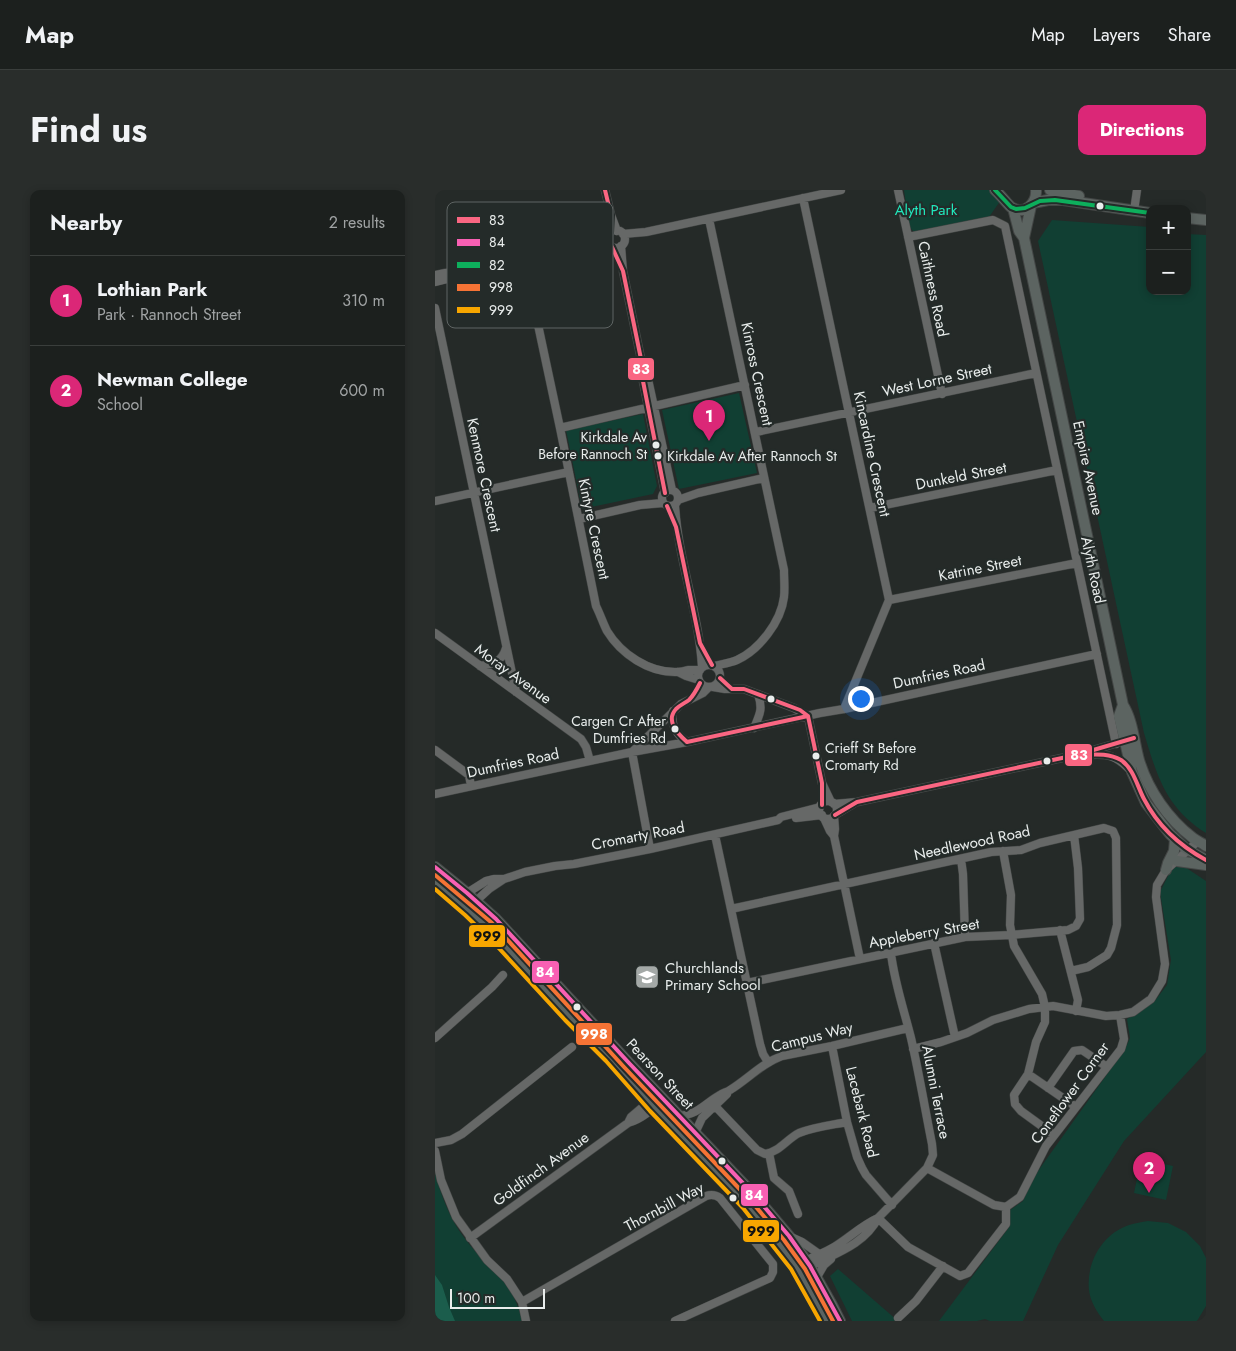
<!DOCTYPE html>
<html lang="en">
<head>
<meta charset="utf-8">
<style>
	body { margin:0; font-family:Jost,sans-serif; background:#292d2b; color:#f1f3f6 }
	.controls { position:absolute; right:15px; top:15px; display:grid; overflow:hidden; border-radius:10px; box-shadow:0 2px 8px #0003 }
	.controls button { width:45px; height:45px; display:grid; place-items:center; padding:0; border:0; border-bottom:1px solid #3a3e3c; background:#1c201e; color:#f1f3f6; font:25px sans-serif }
	.scale { position:absolute; left:15px; bottom:12px; width:95px; box-sizing:border-box; padding-left:5px; border:2px solid #e9edec; border-top:0; font-size:14px; line-height:18px; white-space:nowrap; color:#e9edec; -webkit-text-stroke:4px #242b29; paint-order:stroke }
	.you { position:absolute; left:425px; top:508px; width:18px; height:18px; margin:-12px; border:4px solid #fff; border-radius:50%; background:#1a73e8; box-shadow:0 0 0 8px #1a73e833 }
	.badge { display:grid; place-items:center; width:32px; height:32px; border-radius:50%; background:#db2777; color:#fff; font-size:16px; font-weight:700 }
	.pin { position:absolute; translate:-50% -41px; filter:drop-shadow(0 1px 2px #0008) }
	.pin::after { content:''; position:absolute; top:26px; width:18px; height:15px; background:inherit; clip-path:polygon(0 0,100% 0,50% 100%) }
	.list { margin:0; padding:0; list-style:none }
	h2 { display:flex; justify-content:space-between; align-items:center; height:65px; margin:0; padding:0 20px; font-size:21px }
	h2 small { font-size:16px; font-weight:400; color:#a0a3a4 }
	.list li { display:grid; grid-template-columns:32px 1fr auto; gap:15px; align-items:center; box-sizing:border-box; height:90px; padding:0 20px; border-top:1px solid #3a3e3c }
	.list b { display:block; font-size:19px; white-space:nowrap }
	.list p { margin:0; font-size:16px; white-space:nowrap; color:#a0a3a4 }
	.list em { font-size:16px; font-style:normal; color:#a0a3a4 }
	.map { position:relative; flex:none; width:771px; height:1131px; overflow:hidden; border-radius:10px }
	header { display:flex; align-items:center; gap:30px; box-sizing:border-box; height:70px; padding:0 25px; background:#1c201e; border-bottom:1px solid #3a3e3c }
	header strong { font-size:24px }
	nav { display:flex; gap:28px; margin-inline-start:auto; font-size:18px }
	.intro { display:flex; align-items:center; justify-content:space-between; box-sizing:border-box; height:120px; padding:0 30px }
	h1 { margin:0; font-size:35px }
	.button { padding:12px 22px; border-radius:10px; background:#db2777; color:#fff; font-size:18px; font-weight:700 }
	main { display:flex; gap:30px; padding:0 30px }
	aside { flex:1; background:#1c201e; border-radius:10px; box-shadow:0 2px 8px #0003 }
	.map>svg:first-child { display:block }
	.green { fill:#113f33 }
	.water { fill:#1b5d4c }
	.lines { fill:none; stroke-linecap:round; stroke-linejoin:round }
	.minor-casing { stroke:#434645; stroke-width:9 }
	.major-casing { stroke:#434645; stroke-width:12 }
	.minor { stroke:#666867; stroke-width:8 }
	.major { stroke:#5c6461; stroke-width:10 }
	.bus-1-casing { stroke:#242b29; stroke-width:8 }
	.bus-2-casing { stroke:#242b29; stroke-width:8 }
	.bus-3-casing { stroke:#242b29; stroke-width:8 }
	.bus-4-casing { stroke:#242b29; stroke-width:8 }
	.bus-5-casing { stroke:#242b29; stroke-width:8 }
	.bus-1 { stroke:#fa6682; stroke-width:4 }
	.bus-2 { stroke:#f860b3; stroke-width:4 }
	.bus-3 { stroke:#0daf5c; stroke-width:4 }
	.bus-4 { stroke:#f57335; stroke-width:4 }
	.bus-5 { stroke:#f7a600; stroke-width:4 }
	.bus-dot { fill:#e9edec; stroke:#242b29; stroke-width:2 }
	.labels { text-anchor:middle; dominant-baseline:central; stroke-width:4.5; stroke-linejoin:round; paint-order:stroke }
	.bus-label { font-size:14px; fill:#e9edec; stroke:#242b29; text-anchor:end }
	.park-label { font-size:15px; fill:#21e7bc; stroke:#242b29 }
	.street-label { font-size:15px; fill:#e9edec; stroke:#242b29 }
	.poi-label { font-size:15px; fill:#e9edec; stroke:#242b29; text-anchor:start }
	.key { fill:#242b29; stroke:#5f6564; stroke-width:1 }
	.key-label { font-size:14px; fill:#e9edec }
	.line-badge { stroke:#242b29; stroke-width:2 }
	.badge-label { font-size:14px; text-anchor:middle; font-weight:bold; fill:#fff }
	.pale-badge-label { font-size:14px; text-anchor:middle; font-weight:bold; fill:#111 }
</style>
</head>
<body>
<header>
<strong>Map</strong>
<nav><a>Map</a><a>Layers</a><a>Share</a></nav>
</header>
<div class="intro"><h1>Find us</h1><a class="button">Directions</a></div>
<main>
<aside>
<h2>Nearby<small>2 results</small></h2>
<ul class="list">
<li><span class="badge">1</span><div><b>Lothian Park</b><p>Park · Rannoch Street</p></div><em>310 m</em></li>
<li><span class="badge">2</span><div><b>Newman College</b><p>School</p></div><em>600 m</em></li>
</ul>
</aside>
<div class="map">
<svg width="771" height="1131" viewBox="0 0 771 1131">
	<rect width="100%" height="100%" fill="#252a28"/>
	<path class="green" d="M469 0H554L566 10 554 27 483 42 478 41 474 36Z
		M617 30 715 37V101H752V44L771 45V643C731 618 722 586 709 543L603 51Z
		M304 203 322 283 244 299 227 220Z
		M208 224 222 296 218 304 147 319 131 240Z
		M744 673 771 691V862L689 951 623 1055 588 1131H555L550 1129 542 1131H504L575 1036V1020L588 1011 598 988 690 859 695 848 692 829 719 812 732 795 736 770 725 702 735 682Z
		M706 969 738 976 731 1010 699 1003Z
		M0 982C5 1003 15 1029 28 1046 40 1063 56 1077 70 1093 79 1104 83 1117 88 1131H0Z
		M713 1031 733 1033 751 1042 765 1056 771 1068V1116L762 1131H669C662 1122 655 1111 654 1100 651 1073 667 1044 694 1035 700 1033 707 1032 713 1031Z
		M403 1079 463 1131H417L395 1086Z"/>
	<path class="water" d="M0 1085 7 1095 14 1117 20 1131H0Z"/>
	<g class="lines">
		<defs>
			<path id="minor" d="M170 0 176 25 182 41
				M463 0 507 204
				M368 8 454 410 409 519
				M699 21 702 0
				M274 29 349 380C349 389 350 398 349 407 346 432 324 460 302 470 295 473 287 474 279 476
				M172 49a9 9 0 1 1 18 0a9 9 0 1 1-18 0Z
				M188 44 211 42 406 0
				M473 47 558 30 570 36 681 554
				M186 56 188 81 206 169 211 180 237 300
				M89 69 125 238 161 416C165 424 168 433 172 441 186 464 214 483 242 482 246 482 250 481 253 480 257 480 261 480 265 480
				M0 85 10 83 23 82 89 69 149 55 172 47
				M0 92 12 89 21 83
				M0 118 81 502
				M206 172V181L230 303
				M125 238 310 195
				M321 242 601 183
				M227 308a8 8 0 1 1 16 0a8 8 0 1 1-16 0Z
				M243 310 263 303 329 288
				M0 311 134 282
				M240 315C243 370 264 423 267 477
				M435 318 622 280
				M144 329 205 315 228 313
				M454 410 642 373
				M0 443 146 549 151 557 155 571
				M263 486a11 11 0 1 1 22 0a11 11 0 1 1-22 0Z
				M45 476C58 474 67 472 71 458
				M243 482 251 486 264 490
				M278 497 290 499H309L359 518 373 526
				M238 521C235 535 241 544 252 552
				M373 526 387 593 396 612
				M319 538C325 524 328 519 323 504
				M0 560 34 585 36 596
				M653 565C673 563 682 566 696 581
				M0 604 197 562 252 552 385 523 409 519 662 464
				M384 620a9 9 0 1 1 18 0a9 9 0 1 1-18 0Z
				M399 614 422 612 641 565 686 552
				M400 625 420 613
				M361 628 387 625
				M389 628 395 641 399 646 425 769
				M280 645 325 854 328 864 333 872
				M399 646 400 639 399 626
				M215 659 197 562 246 514 268 503 274 497
				M568 661 576 705 575 735 579 756 607 804 610 817V832L601 852 593 884 579 905 580 914 586 921 619 945
				M526 669 528 684 530 747
				M25 711 32 703 51 691 59 689H69L90 682 120 676 139 674 215 659 343 630 346 627 385 617
				M296 719 556 662 586 660 605 653 669 638 678 641 681 648 682 735 676 758 672 765 653 777 636 781
				M34 720 41 711 54 699 69 689
				M625 740 643 810 641 821
				M499 753 520 847
				M312 793 530 747 576 745 633 740 641 736 645 729 643 678 639 645
				M0 848 57 797 68 785
				M397 856 412 932 422 967 427 978 431 985 457 1015
				M478 859 506 852 532 843 558 830 594 819 618 816 671 826 685 825 698 822 716 809 727 791 730 774 721 707 722 695 731 680 763 651
				M593 884 641 917
				M613 898 639 861 647 860 672 877
				M280 916 322 960 330 964C344 962 352 949 364 943 379 937 397 935 412 932
				M244 926C264 924 269 914 285 905 288 903 292 902 295 900 313 889 327 873 347 866L397 856 473 838
				M193 933 196 927 223 904
				M260 943 267 928 292 904
				M0 953 16 950 27 944 137 857
				M0 961 6 990 21 1027 52 1070 72 1089 87 1112 91 1131
				M334 963 339 988 354 1001 363 1024
				M492 978 559 1015 571 1017 585 1007 611 956 686 859 689 849 685 825
				M443 1028 473 1057 525 1086 533 1083 571 1034V1017
				M356 1047 367 1052 384 1064
				M35 1048 193 933C207 929 218 919 228 909
				M367 1073C377 1067 389 1063 399 1057 414 1048 427 1035 443 1028L492 978 498 965 497 954C490 919 484 883 476 848 469 820 459 791 456 763
				M365 1082C391 1066 428 1058 443 1028
				M382 1087 389 1075 396 1069
				M87 1112 271 1006C277 1004 281 1005 285 1008L338 1074V1082L335 1088 240 1131
				M463 1128 481 1111 508 1076"/>
			<path id="major" d="M560 0C565 4 573 15 577 18 590 25 602 13 601 0
				M615 0 644 6
				M598 13 613 10H628L715 23
				M596 16 589 48 688 515C698 531 699 552 704 570 713 600 733 629 758 648 762 651 767 653 771 656
				M578 18 584 41 589 48
				M752 28 771 30
				M688 515 684 526 697 582 711 613 735 644 750 658 771 670
				M742 671 771 675
				M0 677 32 703 61 729 194 873 321 1007 354 1046 375 1076 397 1115 405 1131
				M731 680 733 673 739 661 740 649
				M0 691 34 720 64 750 135 826 176 867 220 917 313 1014 361 1076 392 1131"/>
		</defs>
		<use href="#minor" class="minor-casing"/>
		<use href="#major" class="major-casing"/>
		<use href="#minor" class="minor"/>
		<use href="#major" class="major"/>
		<defs>
			<path id="bus-1" d="M170 0 176 25 175 43
				M177 57 188 81 206 169V181L230 303
				M232 316 241 337 265 453 277 475
				M285 488 297 499H309L365 520 373 526
				M373 526 387 593V615
				M252 552 373 526
				M252 552C243 544 230 531 241 519 245 515 250 513 254 510 259 505 262 499 265 493
				M655 561 699 548
				M400 625 422 612 641 565C656 565 672 562 686 570 699 579 702 596 709 609 723 636 745 656 771 670"/>
			<path id="bus-2" d="M0 677 32 703 61 729 194 873 321 1007 354 1046 375 1076 405 1131"/>
			<path id="bus-3" d="M560 0 576 17 581 19 590 18 605 11 620 10 715 23"/>
			<path id="bus-4" d="M0 685 57 733 189 877 316 1011 349 1050 370 1079 398 1131"/>
			<path id="bus-5" d="M0 699 30 725 60 754 130 830 171 871 215 921 308 1018 356 1079 385 1131"/>
		</defs>
		<use href="#bus-1" class="bus-1-casing"/>
		<use href="#bus-2" class="bus-2-casing"/>
		<use href="#bus-3" class="bus-3-casing"/>
		<use href="#bus-4" class="bus-4-casing"/>
		<use href="#bus-5" class="bus-5-casing"/>
		<use href="#bus-1" class="bus-1"/>
		<use href="#bus-2" class="bus-2"/>
		<use href="#bus-3" class="bus-3"/>
		<use href="#bus-4" class="bus-4"/>
		<use href="#bus-5" class="bus-5"/>
	</g>
	<defs>
		<symbol id="school-square" viewBox="-11 -11 22 22"><rect x="-9" y="-9" width="18" height="18" rx="4" fill="#a4a9a7" stroke="#242b29"/><path d="M0-5L7-2L0 1L-7-2ZM-4 1L0 2.5L4 1V4Q0 6-4 4Z" fill="#fff"/></symbol>
	</defs>
	<g fill-rule="evenodd">
		<use href="#school-square" x="198" y="773" width="28" height="28"/>
	</g>
	<g class="bus-dot">
		<circle cx="665" cy="16" r="4.5"/>
		<circle cx="221" cy="255" r="4.5"/>
		<circle cx="223" cy="266" r="4.5"/>
		<circle cx="336" cy="509" r="4.5"/>
		<circle cx="240" cy="539" r="4.5"/>
		<circle cx="381" cy="566" r="4.5"/>
		<circle cx="612" cy="571" r="4.5"/>
		<circle cx="142" cy="817" r="4.5"/>
		<circle cx="287" cy="971" r="4.5"/>
		<circle cx="298" cy="1008" r="4.5"/>
	</g>
	<g class="labels">
		<g class="bus-label">
			<text x="212" y="247">Kirkdale Av<tspan x="212" dy="17">Before Rannoch St</tspan></text>
			<text x="232" y="266" text-anchor="start">Kirkdale Av After Rannoch St</text>
			<text x="231" y="531">Cargen Cr After<tspan x="231" dy="17">Dumfries Rd</tspan></text>
			<text x="390" y="558" text-anchor="start">Crieff St Before<tspan x="390" dy="17">Cromarty Rd</tspan></text>
		</g>
		<g class="park-label">
			<text x="491" y="20">Alyth Park</text>
		</g>
		<g class="street-label">
			<text transform="translate(498 99) rotate(78)">Caithness Road</text>
			<text transform="translate(322 184) rotate(78)">Kinross Crescent</text>
			<text transform="translate(502 190) rotate(-12)">West Lorne Street</text>
			<text transform="translate(437 264) rotate(78)">Kincardine Crescent</text>
			<text transform="translate(653 278) rotate(78)">Empire Avenue</text>
			<text transform="translate(49 285) rotate(78)">Kenmore Crescent</text>
			<text transform="translate(526 286) rotate(-11)">Dunkeld Street</text>
			<text transform="translate(159 339) rotate(78)">Kintyre Crescent</text>
			<text transform="translate(545 378) rotate(-11)">Katrine Street</text>
			<text transform="translate(658 380) rotate(78)">Alyth Road</text>
			<text transform="translate(78 484) rotate(36)">Moray Avenue</text>
			<text transform="translate(504 484) rotate(-12)">Dumfries Road</text>
			<text transform="translate(78 573) rotate(-12)">Dumfries Road</text>
			<text transform="translate(203 646) rotate(-11)">Cromarty Road</text>
			<text transform="translate(537 653) rotate(-12)">Needlewood Road</text>
			<text transform="translate(489 743) rotate(-10)">Appleberry Street</text>
			<text transform="translate(377 847) rotate(-14)">Campus Way</text>
			<text transform="translate(225 884) rotate(47)">Pearson Street</text>
			<text transform="translate(501 902) rotate(79)">Alumni Terrace</text>
			<text transform="translate(635 903) rotate(-54)">Coneflower Corner</text>
			<text transform="translate(427 922) rotate(76)">Lacebark Road</text>
			<text transform="translate(106 979) rotate(-36)">Goldfinch Avenue</text>
			<text transform="translate(229 1017) rotate(-28)">Thornbill Way</text>
		</g>
		<g class="poi-label">
			<text x="230" y="778">Churchlands<tspan x="230" dy="17">Primary School</tspan></text>
		</g>
	</g>
	<rect x="12" y="12" width="166" height="126" rx="8" class="key"/>
	<rect x="22" y="27" width="23" height="6" fill="#fa6682"/>
	<rect x="22" y="49" width="23" height="7" fill="#f860b3"/>
	<rect x="22" y="72" width="23" height="6" fill="#0daf5c"/>
	<rect x="22" y="94" width="23" height="7" fill="#f57335"/>
	<rect x="22" y="117" width="23" height="6" fill="#f7a600"/>
	<g class="key-label">
		<text x="54" y="35">83</text>
		<text x="54" y="57">84</text>
		<text x="54" y="80">82</text>
		<text x="54" y="102">998</text>
		<text x="54" y="125">999</text>
	</g>
	<g class="line-badge">
		<rect x="192" y="167" width="28" height="24" rx="5" fill="#fa6682"/>
		<rect x="629" y="553" width="29" height="24" rx="5" fill="#fa6682"/>
		<rect x="33" y="734" width="38" height="24" rx="5" fill="#f7a600"/>
		<rect x="96" y="770" width="29" height="24" rx="5" fill="#f860b3"/>
		<rect x="140" y="832" width="38" height="24" rx="5" fill="#f57335"/>
		<rect x="305" y="993" width="29" height="24" rx="5" fill="#f860b3"/>
		<rect x="307" y="1029" width="38" height="24" rx="5" fill="#f7a600"/>
	</g>
	<g class="badge-label">
		<text x="206" y="184">83</text>
		<text x="644" y="570">83</text>
		<text x="110" y="787">84</text>
		<text x="159" y="849">998</text>
		<text x="319" y="1010">84</text>
	</g>
	<g class="pale-badge-label">
		<text x="52" y="751">999</text>
		<text x="326" y="1046">999</text>
	</g>
</svg>
<div class="controls">
<button>+</button>
<button>−</button>
</div>
<div class="scale">100 m</div>
<div class="you"></div>
<div class="pin badge" style="left:274px;top:251px">1</div>
<div class="pin badge" style="left:714px;top:1003px">2</div>
</div>
</main>
</body>
</html>
